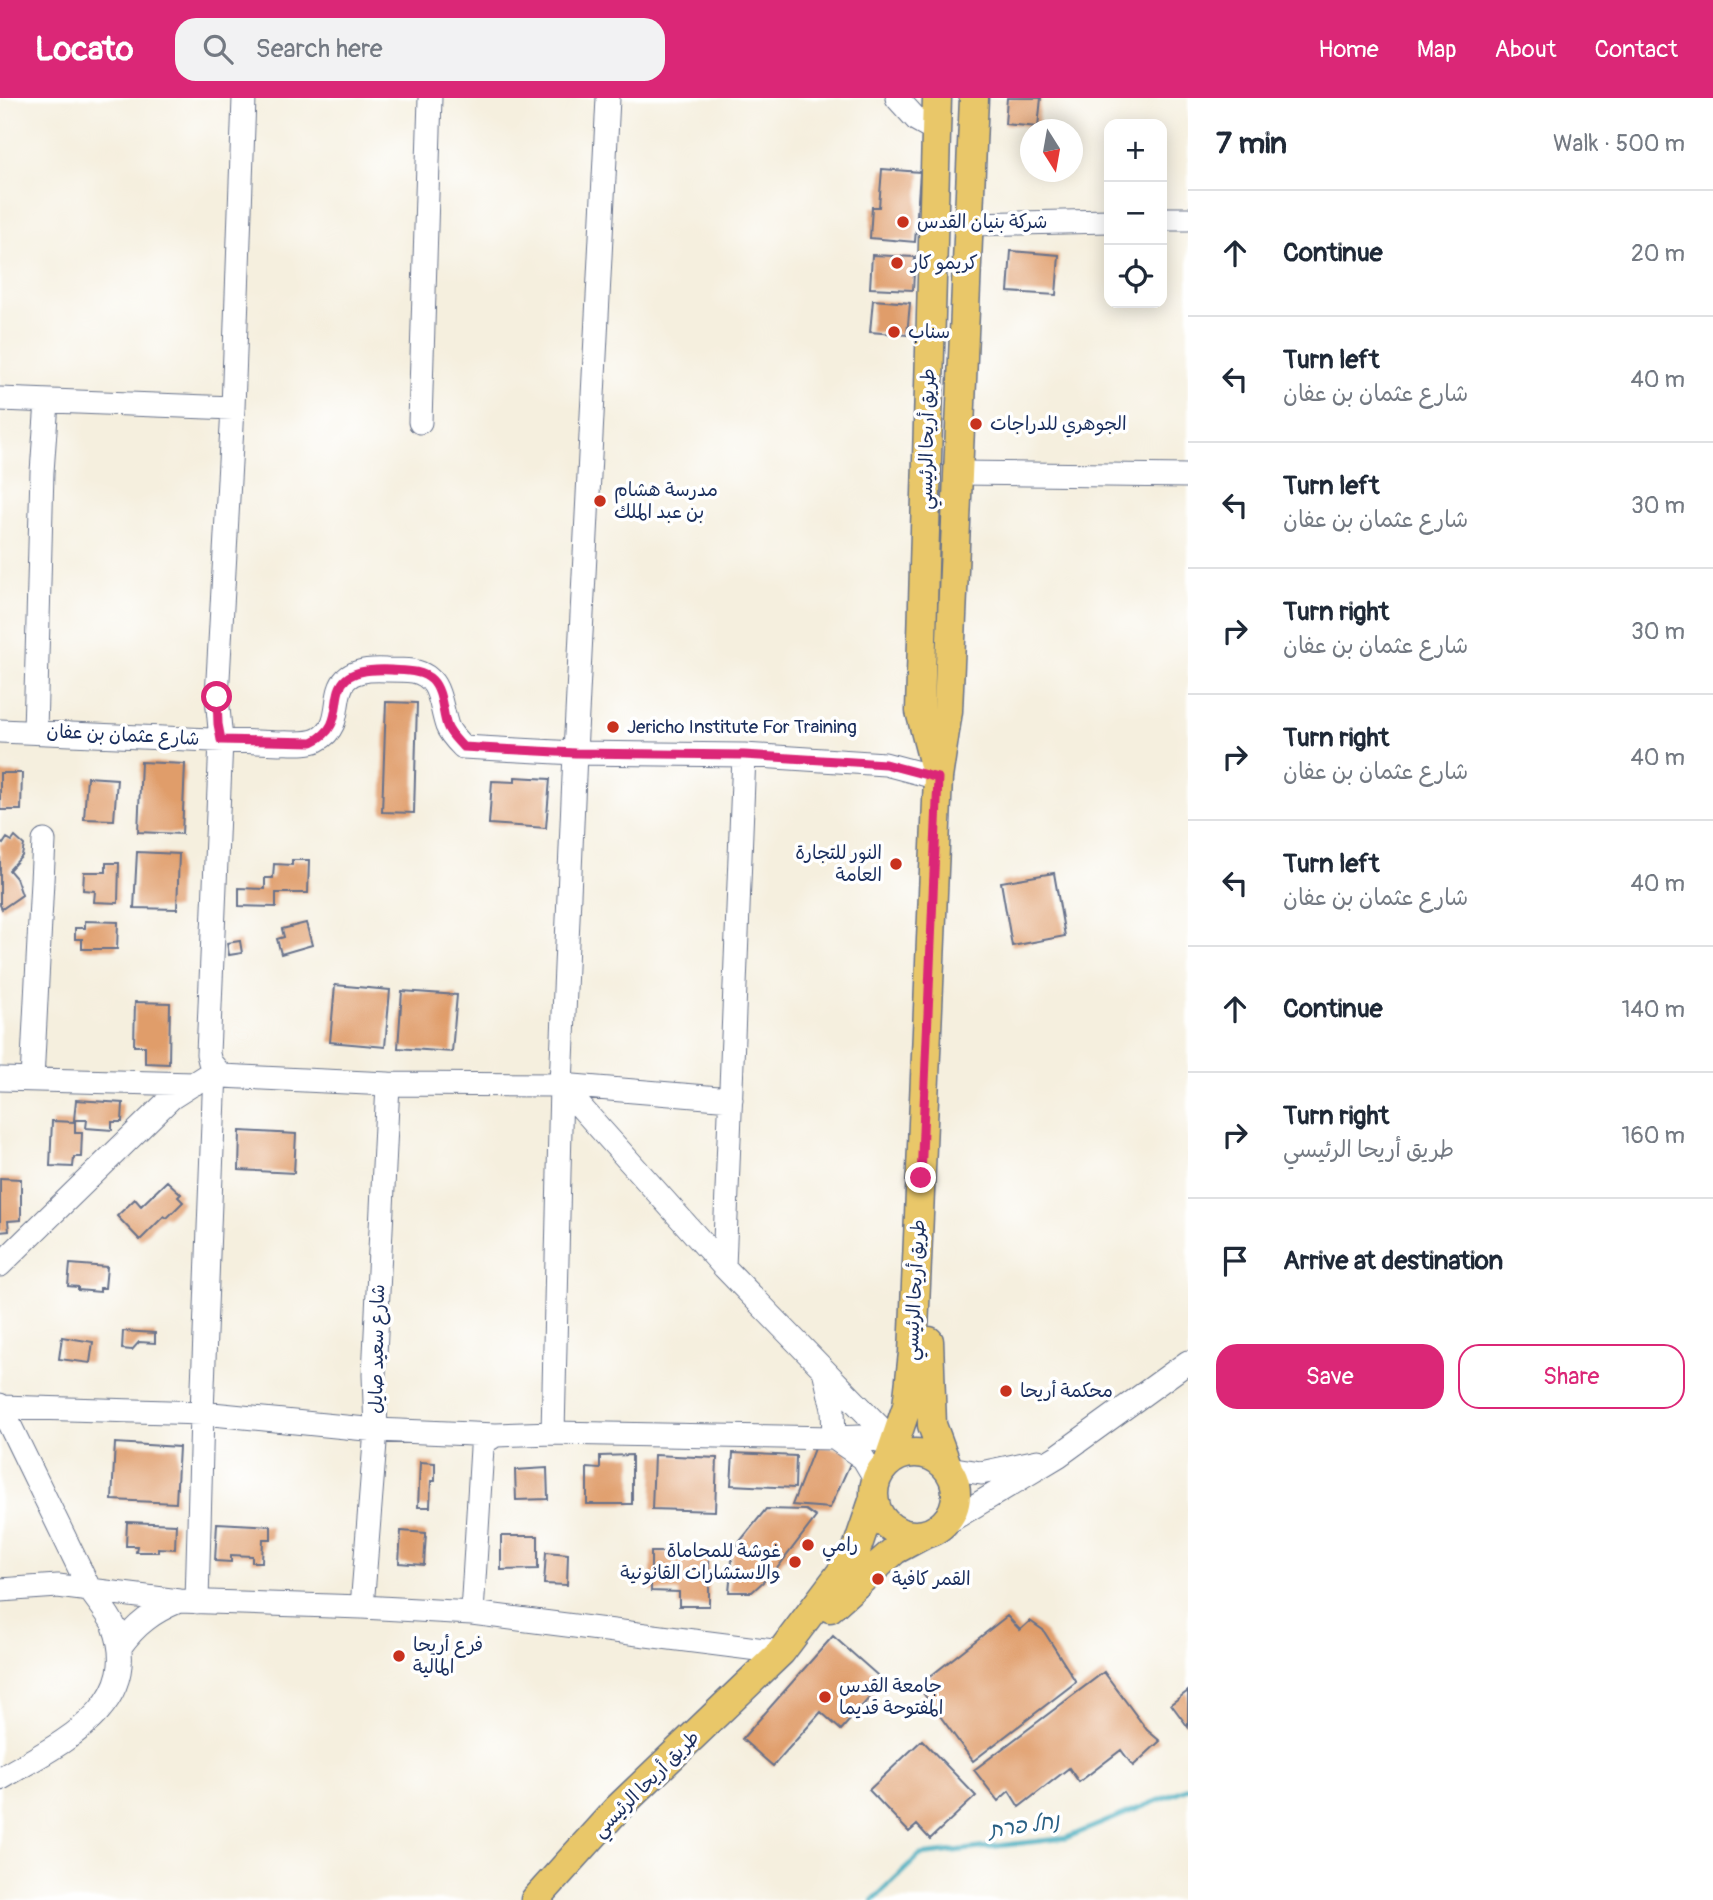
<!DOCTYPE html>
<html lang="en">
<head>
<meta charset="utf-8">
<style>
	body { margin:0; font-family:Pangolin,"Playpen Sans Arabic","Playpen Sans Hebrew",sans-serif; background:#f2f2f3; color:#1f2937 }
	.controls { position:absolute; right:21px; top:21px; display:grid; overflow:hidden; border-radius:14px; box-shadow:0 4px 18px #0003 }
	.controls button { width:63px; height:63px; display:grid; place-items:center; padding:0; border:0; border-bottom:2px solid #e0e1e3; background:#fff; color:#1f2937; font:35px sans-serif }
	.compass { position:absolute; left:1020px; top:21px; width:63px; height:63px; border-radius:50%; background:#fff; box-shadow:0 4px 18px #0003; rotate:169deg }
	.stop { position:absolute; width:21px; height:21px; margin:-16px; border:5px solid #db2777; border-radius:50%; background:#fff }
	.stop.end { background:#db2777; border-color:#fff; box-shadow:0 2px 7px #0008 }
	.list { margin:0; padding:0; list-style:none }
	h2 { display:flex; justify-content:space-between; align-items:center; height:91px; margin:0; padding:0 28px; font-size:30px }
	h2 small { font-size:23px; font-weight:400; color:#747a83 }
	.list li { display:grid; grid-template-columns:46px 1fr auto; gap:21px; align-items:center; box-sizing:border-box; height:126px; padding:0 28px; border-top:2px solid #e0e1e3 }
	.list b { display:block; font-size:26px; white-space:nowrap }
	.list p { margin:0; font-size:23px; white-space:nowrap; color:#747a83 }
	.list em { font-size:23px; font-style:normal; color:#747a83 }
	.actions { display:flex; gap:14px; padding:21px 28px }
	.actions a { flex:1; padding:16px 0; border:2px solid #db2777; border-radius:21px; text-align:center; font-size:24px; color:#db2777 }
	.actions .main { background:#db2777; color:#fff }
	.icon { flex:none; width:38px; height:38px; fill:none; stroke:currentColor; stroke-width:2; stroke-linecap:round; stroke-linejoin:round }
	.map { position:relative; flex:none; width:1188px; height:1802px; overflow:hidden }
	header { display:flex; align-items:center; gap:42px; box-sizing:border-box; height:98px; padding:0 35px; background:#db2777; color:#fff }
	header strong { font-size:33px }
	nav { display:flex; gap:38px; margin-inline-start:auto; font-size:24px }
	.search { width:490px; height:63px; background:#f2f2f3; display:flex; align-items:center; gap:18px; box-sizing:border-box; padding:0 24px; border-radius:21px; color:#747a83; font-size:26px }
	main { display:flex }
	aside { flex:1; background:#fff }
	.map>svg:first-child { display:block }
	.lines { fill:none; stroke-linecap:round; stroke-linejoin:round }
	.stream { stroke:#3daabc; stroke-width:5 }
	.building { fill:#e09d6a }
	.minor-casing { stroke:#67728b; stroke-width:25 }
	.major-casing { stroke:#67728b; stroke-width:31 }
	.minor { stroke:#fff; stroke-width:23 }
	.major { stroke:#e9c769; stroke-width:28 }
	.route { stroke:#db2777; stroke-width:9 }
	.poi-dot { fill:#c8321e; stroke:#fff; stroke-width:2.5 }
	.labels { text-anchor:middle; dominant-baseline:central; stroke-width:7; stroke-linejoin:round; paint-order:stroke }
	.poi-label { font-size:19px; fill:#1b2f5e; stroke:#fff; text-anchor:start }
	.street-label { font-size:19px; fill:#1b2f5e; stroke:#fff }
	.water-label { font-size:21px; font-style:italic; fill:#296084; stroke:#fff }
</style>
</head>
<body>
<header>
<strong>Locato</strong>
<div class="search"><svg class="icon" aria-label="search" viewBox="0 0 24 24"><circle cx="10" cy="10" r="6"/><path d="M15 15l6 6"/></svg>Search here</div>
<nav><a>Home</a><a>Map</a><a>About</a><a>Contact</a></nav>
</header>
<main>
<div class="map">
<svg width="1188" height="1802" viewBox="0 0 1188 1802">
	<rect width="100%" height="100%" fill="#fff"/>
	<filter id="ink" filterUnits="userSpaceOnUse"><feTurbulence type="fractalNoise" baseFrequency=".0143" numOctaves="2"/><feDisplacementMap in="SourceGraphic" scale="14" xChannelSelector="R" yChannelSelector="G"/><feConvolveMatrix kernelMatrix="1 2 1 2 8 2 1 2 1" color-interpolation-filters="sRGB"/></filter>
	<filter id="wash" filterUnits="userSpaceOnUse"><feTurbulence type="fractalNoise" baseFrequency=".00686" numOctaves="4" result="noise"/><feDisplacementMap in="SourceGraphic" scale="28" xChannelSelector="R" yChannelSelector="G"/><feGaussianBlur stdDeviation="1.57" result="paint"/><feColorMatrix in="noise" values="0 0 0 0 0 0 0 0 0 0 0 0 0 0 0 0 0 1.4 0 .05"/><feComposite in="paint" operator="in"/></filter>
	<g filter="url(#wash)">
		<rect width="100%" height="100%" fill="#f5efde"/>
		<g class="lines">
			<path class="stream" d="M873 1802 920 1757 1066 1740 1188 1690"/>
		</g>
		<g id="blocks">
			<path class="building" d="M1007 0H1041L1038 29 1005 26Z
				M882 71 920 74 915 144 870 140 872 109H879Z
				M1011 153 1059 157 1056 197 1008 194Z
				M872 157 915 159 913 192 870 190Z
				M873 202 910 205 907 237 870 234Z
				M386 604 417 605 414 715 382 714Z
				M141 664 185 666 182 736 138 734Z
				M0 675H22L21 712H0Z
				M87 679 117 681 114 722 84 721Z
				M515 679 550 681 546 730 489 726 492 683 515 684Z
				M15 739 24 747 22 758 9 772 16 780 22 797 2 811 0 807V744L3 746 7 740 12 743Z
				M137 754 179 756 177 811 134 810Z
				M292 762H309L308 795H276V809L239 808V790L265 791V780H273L274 766 292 767Z
				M106 765H119L118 805 94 804 95 793 83 792 84 774H106Z
				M1054 775 1065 838 1012 848 1001 784Z
				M85 823 118 824 117 851H82V841H75V830H85Z
				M306 825 312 847 281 856 277 841 284 839 282 831Z
				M240 843 242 855 229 857 227 845Z
				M335 887 390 892 385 949 330 944Z
				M402 893 457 897 452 954 398 950Z
				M135 904 170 905 169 966 145 965V948H134Z
				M76 1002 123 1005 122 1024H112V1032L86 1030 87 1022H74Z
				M52 1023 75 1024V1035H82L81 1059H74L73 1069 50 1068Z
				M240 1033 296 1036 294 1075 239 1072Z
				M0 1080 21 1081V1122L8 1123 9 1133 0 1134Z
				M167 1083 181 1096 178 1099 183 1104 167 1120 164 1118 140 1142 117 1118 135 1101 141 1108Z
				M70 1166 107 1169 105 1190H100V1194L78 1192V1189L68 1188Z
				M123 1233 155 1235V1245L139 1244 132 1252 122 1251Z
				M62 1239 93 1244 90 1265 59 1261Z
				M115 1345 179 1349 176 1405 112 1402Z
				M815 1348 847 1352 850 1366 830 1410 792 1407Z
				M733 1355 796 1358 795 1390 731 1387Z
				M632 1357V1406H587V1370L600 1371V1358Z
				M654 1357 717 1360 715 1413 652 1411Z
				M420 1364 435 1365V1383H431L430 1409H418Z
				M547 1370 548 1401 516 1402 515 1372Z
				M766 1411 806 1412 816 1419 775 1473 752 1494H729L733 1452Z
				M127 1424 176 1426 175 1451 158 1450V1454H136L137 1448H126Z
				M217 1425 271 1428V1441H263L262 1464H252V1458L231 1457V1464L215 1463Z
				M401 1433 426 1435 424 1467 399 1465Z
				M501 1438H538V1471L501 1472Z
				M546 1454 568 1456 567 1487 544 1486Z
				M651 1454H709V1508H679V1494L651 1493Z
				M1007 1518 1020 1532 1030 1523 1043 1532 1076 1584 973 1663 918 1588Z
				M833 1538 884 1583 841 1632 821 1614 773 1668 742 1641Z
				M1104 1574 1147 1632 1160 1643 1133 1668 1121 1652 1079 1684 1069 1670 1019 1709 1009 1693 998 1703 974 1672Z
				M1188 1593V1629L1171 1606Z
				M922 1642 976 1698 930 1741 917 1727 909 1734 869 1692Z"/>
		</g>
	</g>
	<g filter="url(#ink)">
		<use href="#blocks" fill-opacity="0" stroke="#67728b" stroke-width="2"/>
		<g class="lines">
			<defs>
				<path id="minor" d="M244 0 233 310 217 599 221 642 208 956 210 964 222 978 388 986
					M608 0 575 655 561 987 724 1169
					M897 0 917 22 935 32
					M1162 121H1188
					M971 126 1109 123
					M0 301 233 310
					M420 324 430 0
					M960 375 1188 378
					M0 633 279 645C290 644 306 647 317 642 357 622 311 568 386 572 395 572 404 572 413 573 442 579 439 605 447 628 450 636 457 643 463 649L575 655 744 657 885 666 938 680
					M35 633 42 374 47 304
					M744 657 724 1169 895 1345
					M0 981 194 986
					M32 982 44 743
					M561 987 731 1001
					M0 1167 171 1000 215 972
					M824 1272 833 1311 834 1340 860 1339 895 1345
					M0 1307 90 1492 58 1488 0 1492
					M1 1309 202 1315 376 1332 496 1337
					M948 1370 981 1375 1038 1363
					M938 1430 1058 1358 1188 1264
					M197 1504 202 1315 215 972
					M362 1509 472 1515 781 1554
					M472 1515 482 1350 486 1343 496 1337 553 1335 834 1340 863 1360 876 1382
					M120 1549C136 1526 153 1514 179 1503
					M0 1681C56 1647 145 1610 114 1528 109 1516 97 1503 90 1492L179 1503 362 1509 376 1332 374 1277 388 986 561 987 553 1335"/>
				<path id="major" d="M935 671 920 613 937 0
					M929 1243 932 1327 948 1370
					M874 1396a41 41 0 1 1 82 0a41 41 0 1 1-82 0Z
					M888 1364 907 1308 913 1255 938 680 948 613 974 0
					M830 1510 895 1452 925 1436
					M535 1802 618 1710 781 1554 855 1456 874 1400"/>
			</defs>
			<use href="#minor" class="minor-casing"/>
			<use href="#major" class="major-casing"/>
			<use href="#minor" class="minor"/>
			<use href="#major" class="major"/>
		</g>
	</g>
	<g class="lines" filter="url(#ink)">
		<path class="route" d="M217 599 218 626 221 642 312 644C361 622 305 568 391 572 405 573 422 572 432 582 443 593 442 614 447 628 450 636 457 642 463 649L575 655 744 657 885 666 938 680 921 1080"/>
	</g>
	<g class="poi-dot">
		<circle cx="903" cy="124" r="7"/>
		<circle cx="897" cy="165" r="7"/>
		<circle cx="894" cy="234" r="7"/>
		<circle cx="976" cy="326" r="7"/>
		<circle cx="600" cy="403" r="7"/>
		<circle cx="613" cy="629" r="7"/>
		<circle cx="896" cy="766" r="7"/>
		<circle cx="1006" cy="1293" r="7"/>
		<circle cx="808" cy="1447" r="7"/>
		<circle cx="795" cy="1464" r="7"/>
		<circle cx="878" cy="1481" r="7"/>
		<circle cx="399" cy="1558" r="7"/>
		<circle cx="825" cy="1599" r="7"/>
	</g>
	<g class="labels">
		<g class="poi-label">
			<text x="917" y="124">شركة بنيان القدس</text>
			<text x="911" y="165">كريمو كار</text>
			<text x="908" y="234">سناب</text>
			<text x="990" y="326">الجوهري للدراجات</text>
			<text x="614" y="392">مدرسة هشام<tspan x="614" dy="22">بن عبد الملك</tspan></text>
			<text x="627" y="629">Jericho Institute For Training</text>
			<text x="882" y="755" text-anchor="end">النور للتجارة<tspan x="882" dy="22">العامة</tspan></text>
			<text x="1020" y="1293">محكمة أريحا</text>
			<text x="822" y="1447">رامي</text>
			<text x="781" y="1453" text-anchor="end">غوشة للمحاماة<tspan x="781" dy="22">والاستشارات القانونية</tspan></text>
			<text x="892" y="1481">القمر كافية</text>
			<text x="413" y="1547">فرع أريحا<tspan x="413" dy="22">المالية</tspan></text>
			<text x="839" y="1588">جامعة القدس<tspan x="839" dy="22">المفتوحة قديما</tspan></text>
		</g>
		<g class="street-label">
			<text transform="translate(927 341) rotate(-89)">طريق أريحا الرئيسي</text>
			<text transform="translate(123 637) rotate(3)">شارع عثمان بن عفان</text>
			<text transform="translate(915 1192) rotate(-87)">طريق أريحا الرئيسي</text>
			<text transform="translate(377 1251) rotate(-89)">شارع سعيد صايل</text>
			<text transform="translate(646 1686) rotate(-45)">طريق أريحا الرئيسي</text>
		</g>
		<g class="water-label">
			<text transform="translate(1024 1728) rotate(-8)">נחל פרת</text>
		</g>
	</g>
</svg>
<div class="controls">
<button>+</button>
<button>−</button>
<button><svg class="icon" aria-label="locate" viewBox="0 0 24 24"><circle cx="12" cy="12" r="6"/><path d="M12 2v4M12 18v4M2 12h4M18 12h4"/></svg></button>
</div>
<svg class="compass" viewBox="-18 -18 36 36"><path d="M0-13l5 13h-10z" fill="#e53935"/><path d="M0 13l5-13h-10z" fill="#747a83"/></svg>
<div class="stop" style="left:217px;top:599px"></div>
<div class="stop end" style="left:921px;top:1080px"></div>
</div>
<aside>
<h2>7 min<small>Walk · 500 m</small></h2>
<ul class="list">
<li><svg class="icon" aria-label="ahead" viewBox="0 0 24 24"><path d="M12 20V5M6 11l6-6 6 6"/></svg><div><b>Continue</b></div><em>20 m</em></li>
<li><svg class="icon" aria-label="left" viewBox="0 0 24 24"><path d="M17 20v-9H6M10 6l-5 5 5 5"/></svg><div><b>Turn left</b><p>شارع عثمان بن عفان</p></div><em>40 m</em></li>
<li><svg class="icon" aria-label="left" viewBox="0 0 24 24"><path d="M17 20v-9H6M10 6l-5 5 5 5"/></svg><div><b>Turn left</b><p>شارع عثمان بن عفان</p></div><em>30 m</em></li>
<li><svg class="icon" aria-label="right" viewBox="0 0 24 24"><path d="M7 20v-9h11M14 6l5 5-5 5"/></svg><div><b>Turn right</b><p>شارع عثمان بن عفان</p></div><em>30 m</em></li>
<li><svg class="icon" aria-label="right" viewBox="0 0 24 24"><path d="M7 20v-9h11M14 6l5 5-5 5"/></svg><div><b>Turn right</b><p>شارع عثمان بن عفان</p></div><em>40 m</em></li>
<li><svg class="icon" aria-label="left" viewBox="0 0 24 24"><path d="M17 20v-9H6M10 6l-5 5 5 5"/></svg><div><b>Turn left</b><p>شارع عثمان بن عفان</p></div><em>40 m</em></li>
<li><svg class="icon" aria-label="ahead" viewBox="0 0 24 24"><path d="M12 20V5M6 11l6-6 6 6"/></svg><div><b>Continue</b></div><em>140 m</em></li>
<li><svg class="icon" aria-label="right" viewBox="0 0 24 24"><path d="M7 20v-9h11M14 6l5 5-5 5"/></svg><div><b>Turn right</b><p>طريق أريحا الرئيسي</p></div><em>160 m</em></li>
<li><svg class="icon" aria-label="arrive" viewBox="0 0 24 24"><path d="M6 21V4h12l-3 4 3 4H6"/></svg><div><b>Arrive at destination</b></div></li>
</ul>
<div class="actions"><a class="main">Save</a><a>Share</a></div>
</aside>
</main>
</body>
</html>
